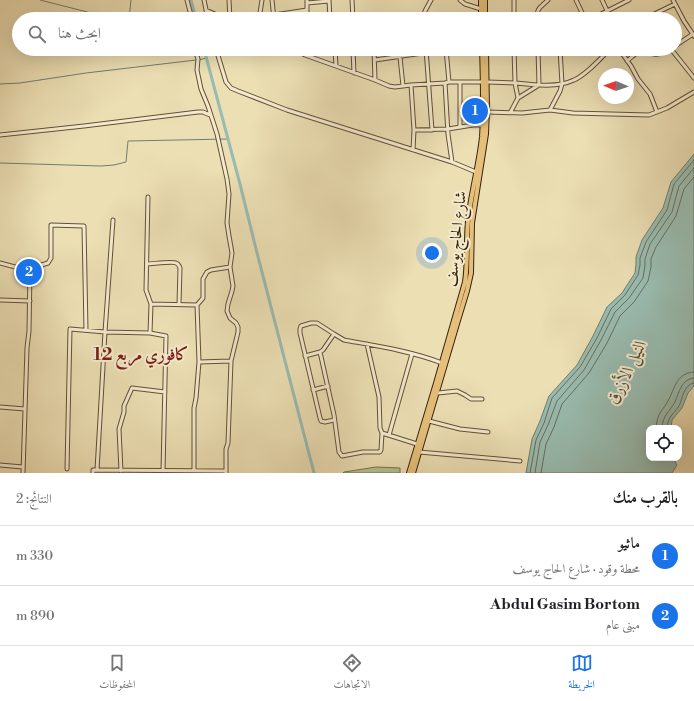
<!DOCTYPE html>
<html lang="ar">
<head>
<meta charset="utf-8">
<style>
	body { margin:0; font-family:"Libre Bodoni",Amiri,serif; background:#f2f2f2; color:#202124; direction:rtl }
	.controls { position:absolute; right:12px; bottom:12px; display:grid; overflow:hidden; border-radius:8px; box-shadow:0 4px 16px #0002 }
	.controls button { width:36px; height:36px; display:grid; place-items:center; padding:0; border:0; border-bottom:1px solid #e0e0e0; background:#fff; color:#202124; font:20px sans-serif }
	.compass { position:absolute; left:598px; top:68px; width:36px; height:36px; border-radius:50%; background:#fff; box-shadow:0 4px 16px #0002; rotate:272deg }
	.you { position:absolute; left:432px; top:253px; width:14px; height:14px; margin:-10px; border:3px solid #fff; border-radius:50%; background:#1a73e8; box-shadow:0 0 0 6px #1a73e833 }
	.badge { display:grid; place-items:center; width:26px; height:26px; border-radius:50%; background:#1a73e8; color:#fff; font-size:13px; font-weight:700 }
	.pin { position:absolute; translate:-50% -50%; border:2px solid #fff; box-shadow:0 1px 4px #0006 }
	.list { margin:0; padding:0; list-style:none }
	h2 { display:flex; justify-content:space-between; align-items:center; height:52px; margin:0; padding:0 16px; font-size:17px }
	h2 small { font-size:13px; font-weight:400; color:#757577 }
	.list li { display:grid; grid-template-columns:26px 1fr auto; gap:12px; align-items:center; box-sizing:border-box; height:60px; padding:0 16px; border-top:1px solid #e0e0e0 }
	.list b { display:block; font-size:15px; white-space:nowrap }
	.list p { margin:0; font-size:13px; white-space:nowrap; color:#757577 }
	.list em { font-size:13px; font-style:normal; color:#757577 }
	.icon { flex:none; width:22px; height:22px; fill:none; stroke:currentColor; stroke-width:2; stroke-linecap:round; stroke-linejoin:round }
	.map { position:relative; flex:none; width:694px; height:473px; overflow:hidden; direction:ltr }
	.search { position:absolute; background:#fff; box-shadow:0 4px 16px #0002; left:12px; right:12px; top:12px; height:44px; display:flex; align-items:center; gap:10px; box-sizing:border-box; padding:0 14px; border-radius:22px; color:#757577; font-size:15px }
	.sheet { height:172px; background:#fff }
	nav { display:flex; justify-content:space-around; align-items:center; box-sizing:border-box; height:56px; border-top:1px solid #e0e0e0; background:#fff; font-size:11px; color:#757577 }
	nav a { display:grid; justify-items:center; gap:2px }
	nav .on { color:#1a73e8 }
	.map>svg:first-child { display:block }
	.green { fill:#b2c391; stroke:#74724f }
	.water { fill:#99bcb0; stroke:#717e6f }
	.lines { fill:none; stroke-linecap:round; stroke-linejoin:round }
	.shore { stroke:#686e5e; stroke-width:1 }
	.stream { stroke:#717e6f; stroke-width:1 }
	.canal { stroke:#99bcb0; stroke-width:3 }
	.minor-casing { stroke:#645037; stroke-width:5 }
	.major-casing { stroke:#36210d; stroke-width:6 }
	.minor { stroke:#f3eace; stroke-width:3 }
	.major { stroke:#e6c07a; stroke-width:4 }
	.labels { text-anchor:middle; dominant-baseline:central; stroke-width:4; stroke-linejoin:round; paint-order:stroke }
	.street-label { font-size:16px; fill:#36210d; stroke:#f3eace }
	.neighbourhood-label { font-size:17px; font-weight:bold; fill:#7a1f14; stroke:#f3eace }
	.water-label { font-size:17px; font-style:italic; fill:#54503e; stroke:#f3eace }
</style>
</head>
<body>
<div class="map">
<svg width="694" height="473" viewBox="0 0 694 473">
	<rect width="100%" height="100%" fill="#ecdfb4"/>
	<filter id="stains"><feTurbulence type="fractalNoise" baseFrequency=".005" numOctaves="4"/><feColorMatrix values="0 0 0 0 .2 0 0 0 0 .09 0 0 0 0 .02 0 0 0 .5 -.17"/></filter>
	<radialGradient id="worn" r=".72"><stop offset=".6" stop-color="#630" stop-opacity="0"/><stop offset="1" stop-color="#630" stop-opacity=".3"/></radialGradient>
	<path class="green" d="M376 467 400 468V473H343L344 472Z"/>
	<path class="water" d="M694 154V386L688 393 682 408 672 420 671 428H649V458H673L677 465 672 473H526L532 439 540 421 549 396 577 365 593 336 607 307 622 293 635 273 636 264V257L642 240 663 208 671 182Z"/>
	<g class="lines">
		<path class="shore" d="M656 428C657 412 663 411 669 399 675 387 677 373 694 372
			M662 428C663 414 669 413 675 402 679 393 681 379 694 378
			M667 428C668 416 673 415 679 406 683 398 683 385 694 383
			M530 473 536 440 544 423 552 398 580 367 597 338 611 309 625 295 638 275 640 265V258L646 242 667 210 674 184 694 160
			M535 473 540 442 548 425 557 401 584 370 601 340 615 312 629 298 643 278 645 265V259L650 244 672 212 679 186 694 168
			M541 473 546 444 554 427 562 404 589 373 607 343 620 316 634 302 648 281 651 267V259L656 247 676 216 684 189 694 177"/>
		<path class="stream" d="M40 0 115 19
			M129 19 131 0
			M199 60 206 58
			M0 84 20 83 86 73 196 60
			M0 163 101 166 114 165 126 162 128 141 227 139"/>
		<path class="canal" d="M191 0 196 19
			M204 49 240 184 256 249 314 473"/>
		<defs>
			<path id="minor" d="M187 0 192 19
				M204 0 208 19
				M229 0 230 19
				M272 0 274 19
				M329 0 330 19
				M352 0 353 19
				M460 0 465 4 481 9
				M514 0V19
				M576 0 585 19
				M602 0 611 19
				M673 0 684 21 694 36
				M307 3 329 1
				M206 10 226 19
				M274 15 307 10
				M259 19 260 13 262 0
				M307 19V0
				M423 19 425 11 431 0
				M537 19C537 7 540 8 548 0
				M591 19 629 0
				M650 19 648 17 675 4
				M675 46 693 34
				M195 49 198 59 197 70 201 89 208 106 217 134 227 179 229 194 227 223 229 236 232 253 230 267 233 286 232 291 228 304 227 311 230 318 236 323 238 327V332L231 361 228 443 226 449V473
				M216 49 226 82 231 88 238 91 287 110 452 162 476 172
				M294 49 305 55 375 80 389 86 395 87 411 85 445 83 449 82H483
				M335 49 336 66
				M353 49 354 73
				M374 49 375 80
				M426 49 432 130
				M446 49 449 82
				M619 49 631 66 638 79 650 94 657 112
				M671 49 694 78
				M400 57 403 86
				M375 60 450 49
				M627 61C631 58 636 52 641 51 646 49 650 54 654 54 660 55 665 52 670 49
				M487 82 515 83 514 49
				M445 83 448 134 452 162
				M460 83V126
				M411 85 414 130 413 150
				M518 98 539 85 538 49
				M550 110 560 91 562 84 560 49
				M487 112 522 113 550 110 573 113 649 115 667 108 694 92
				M510 113 518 98 515 83C534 85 557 88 574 80 581 77 586 72 592 67 598 61 604 56 609 49
				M414 130 448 129 473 125H483
				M0 135 84 126 198 112H203L210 115
				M148 197 146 290 151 304 150 333
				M0 263 30 271
				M147 264C152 264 173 261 176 263 179 264 179 266 180 268L179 304
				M0 300 30 301
				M151 304 197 305 203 298V279L207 272 211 270 230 267
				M197 305 199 362
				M320 352 334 415 339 452 342 456 363 452H380L381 450 382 433 380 428 379 397 367 344
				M305 356 320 352 323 350 334 334
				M313 390 328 386
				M438 393 457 391 465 395 471 399H482
				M0 407 25 409
				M334 420 325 422 321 421 320 418 300 333V329L301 326 311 323H317L334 334 344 340C377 346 411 351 442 363
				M429 421 460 429 488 432
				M382 433 417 444
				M389 435 412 354
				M419 452 520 461
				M0 465 23 467
				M67 469 70 329 105 332 150 333 166 336 163 471
				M97 470 105 332 113 220
				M121 471 119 429 124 412V406L132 388 165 392
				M194 471V408L196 398 199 362 231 361
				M23 473 27 348 29 331 30 271 35 267 48 263 51 258V225L84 226 86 330
				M93 473V470L226 471"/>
			<path id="major" d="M481 0V19
				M485 0V19
				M409 473 436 383 465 282C468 262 466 242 468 221 471 193 479 165 482 137 484 108 483 78 482 49
				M413 473 457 324 467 291 471 273 472 223 486 134 487 109 486 49"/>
		</defs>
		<use href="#minor" class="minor-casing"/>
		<use href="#major" class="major-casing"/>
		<use href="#minor" class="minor"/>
		<use href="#major" class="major"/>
	</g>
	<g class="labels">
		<g class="street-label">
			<text transform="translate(456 239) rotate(-84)">شارع الحاج يوسف</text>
		</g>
		<g class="neighbourhood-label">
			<text x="141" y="355">كافوري مربع 12</text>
		</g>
		<g class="water-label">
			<text transform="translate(627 372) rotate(-64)">النيل الأزرق</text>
		</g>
	</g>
	<rect width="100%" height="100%" filter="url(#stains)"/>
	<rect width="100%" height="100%" fill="url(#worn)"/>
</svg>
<div class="controls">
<button><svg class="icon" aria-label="locate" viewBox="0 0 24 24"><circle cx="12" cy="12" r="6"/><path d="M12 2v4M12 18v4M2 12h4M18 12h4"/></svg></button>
</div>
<svg class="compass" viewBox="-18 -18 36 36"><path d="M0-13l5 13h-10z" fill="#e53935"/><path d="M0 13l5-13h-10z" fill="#757577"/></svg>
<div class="you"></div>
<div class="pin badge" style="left:475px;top:111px">1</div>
<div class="pin badge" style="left:29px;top:272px">2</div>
<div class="search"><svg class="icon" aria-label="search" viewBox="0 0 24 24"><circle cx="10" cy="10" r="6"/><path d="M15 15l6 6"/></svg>ابحث هنا</div>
</div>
<section class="sheet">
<h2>بالقرب منك<small>النتائج: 2</small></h2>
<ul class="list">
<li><span class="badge">1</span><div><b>ماثيو</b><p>محطة وقود · شارع الحاج يوسف</p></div><em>330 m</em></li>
<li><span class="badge">2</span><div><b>Abdul Gasim Bortom</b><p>مبنى عام</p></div><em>890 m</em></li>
</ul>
</section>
<nav>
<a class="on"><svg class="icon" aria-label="map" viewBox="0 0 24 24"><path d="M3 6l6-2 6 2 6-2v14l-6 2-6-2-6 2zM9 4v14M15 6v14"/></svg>الخريطة</a>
<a><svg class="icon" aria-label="directions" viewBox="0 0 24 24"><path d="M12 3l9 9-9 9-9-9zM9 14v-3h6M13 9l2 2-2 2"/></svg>الاتجاهات</a>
<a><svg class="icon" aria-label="saved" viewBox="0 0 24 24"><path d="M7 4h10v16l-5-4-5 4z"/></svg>المحفوظات</a>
</nav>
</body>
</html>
